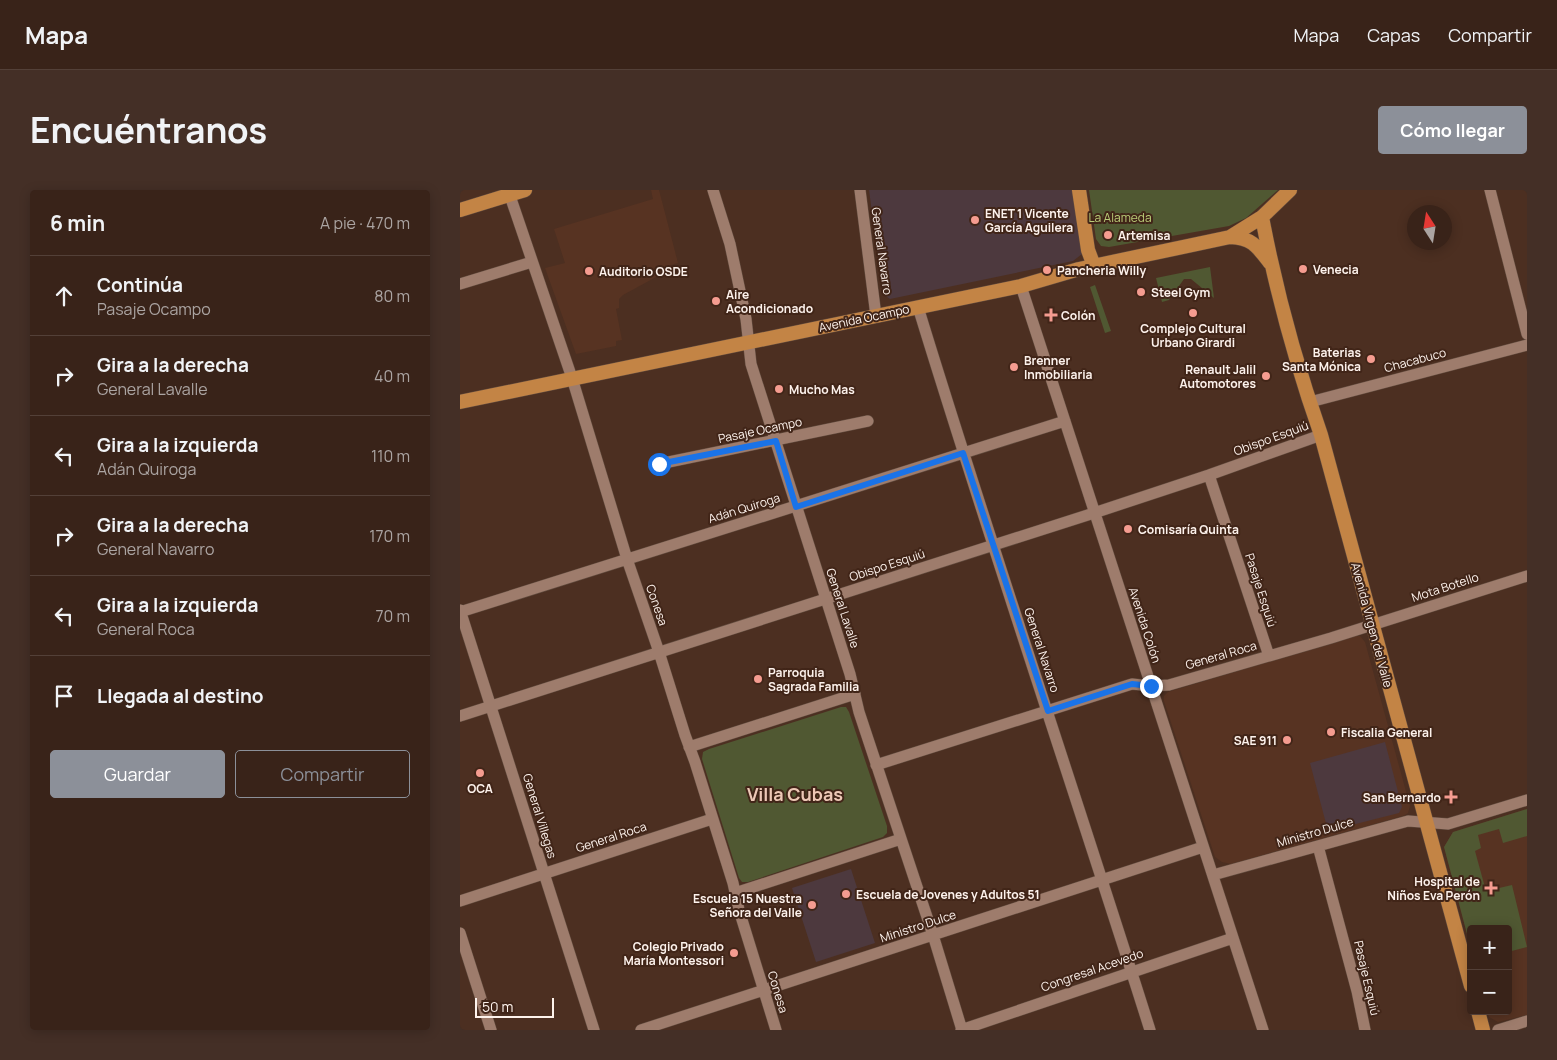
<!DOCTYPE html>
<html lang="es">
<head>
<meta charset="utf-8">
<style>
	body { margin:0; font-family:Manrope,sans-serif; background:#442f26; color:#f1f3f6 }
	.controls { position:absolute; right:15px; bottom:15px; display:grid; overflow:hidden; border-radius:5px; box-shadow:0 2px 12px #0003 }
	.controls button { width:45px; height:45px; display:grid; place-items:center; padding:0; border:0; border-bottom:1px solid #534038; background:#392319; color:#f1f3f6; font:25px sans-serif }
	.compass { position:absolute; left:947px; top:15px; width:45px; height:45px; border-radius:50%; background:#392319; box-shadow:0 2px 12px #0003; rotate:348deg }
	.scale { position:absolute; left:15px; bottom:12px; width:79px; box-sizing:border-box; padding-left:5px; border:2px solid #fdf2ec; border-top:0; font-size:14px; line-height:18px; white-space:nowrap; color:#fdf2ec; -webkit-text-stroke:4px #412518; paint-order:stroke }
	.stop { position:absolute; width:15px; height:15px; margin:-11px; border:4px solid #1a73e8; border-radius:50%; background:#fff }
	.stop.end { background:#1a73e8; border-color:#fff; box-shadow:0 1px 5px #0008 }
	.list { margin:0; padding:0; list-style:none }
	h2 { display:flex; justify-content:space-between; align-items:center; height:65px; margin:0; padding:0 20px; font-size:21px }
	h2 small { font-size:16px; font-weight:400; color:#aba4a2 }
	.list li { display:grid; grid-template-columns:32px 1fr auto; gap:15px; align-items:center; box-sizing:border-box; height:80px; padding:0 20px; border-top:1px solid #534038 }
	.list b { display:block; font-size:19px; white-space:nowrap }
	.list p { margin:0; font-size:16px; white-space:nowrap; color:#aba4a2 }
	.list em { font-size:16px; font-style:normal; color:#aba4a2 }
	.actions { display:flex; gap:10px; padding:15px 20px }
	.actions a { flex:1; padding:11px 0; border:1px solid #8c9099; border-radius:5px; text-align:center; font-size:18px; color:#8c9099 }
	.actions .main { background:#8c9099; color:#fff }
	.icon { flex:none; width:28px; height:28px; fill:none; stroke:currentColor; stroke-width:2; stroke-linecap:round; stroke-linejoin:round }
	.map { position:relative; flex:none; width:1067px; height:840px; overflow:hidden; border-radius:5px }
	header { display:flex; align-items:center; gap:30px; box-sizing:border-box; height:70px; padding:0 25px; background:#392319; border-bottom:1px solid #534038 }
	header strong { font-size:24px }
	nav { display:flex; gap:28px; margin-inline-start:auto; font-size:18px }
	.intro { display:flex; align-items:center; justify-content:space-between; box-sizing:border-box; height:120px; padding:0 30px }
	h1 { margin:0; font-size:35px }
	.button { padding:12px 22px; border-radius:5px; background:#8c9099; color:#fff; font-size:18px; font-weight:700 }
	main { display:flex; gap:30px; padding:0 30px }
	aside { flex:1; background:#392319; border-radius:5px; box-shadow:0 2px 12px #0003 }
	.map>svg:first-child { display:block }
	.built { fill:#573322 }
	.education { fill:#4d393e }
	.green { fill:#505832 }
	.lines { fill:none; stroke-linecap:round; stroke-linejoin:round }
	.minor-casing { stroke:#624c3f; stroke-width:12 }
	.major-casing { stroke:#624c3f; stroke-width:15 }
	.minor { stroke:#9e7c6c; stroke-width:11 }
	.major { stroke:#c38445; stroke-width:14 }
	.route { stroke:#1a73e8; stroke-width:6 }
	.poi-dot { fill:#f59c90; stroke:#412518; stroke-width:2 }
	.labels { text-anchor:middle; dominant-baseline:central; stroke-width:4; stroke-linejoin:round; paint-order:stroke }
	.poi-label { font-size:12px; font-weight:bold; fill:#fdf2ec; stroke:#412518; text-anchor:start }
	.park-label { font-size:12px; fill:#bacc78; stroke:#412518 }
	.street-label { font-size:12px; fill:#fdf2ec; stroke:#412518 }
	.district-label { font-size:18px; font-weight:bold; fill:#edc8b6; stroke:#412518 }
</style>
</head>
<body>
<header>
<strong>Mapa</strong>
<nav><a>Mapa</a><a>Capas</a><a>Compartir</a></nav>
</header>
<div class="intro"><h1>Encuéntranos</h1><a class="button">Cómo llegar</a></div>
<main>
<aside>
<h2>6 min<small>A pie · 470 m</small></h2>
<ul class="list">
<li><svg class="icon" aria-label="ahead" viewBox="0 0 24 24"><path d="M12 20V5M6 11l6-6 6 6"/></svg><div><b>Continúa</b><p>Pasaje Ocampo</p></div><em>80 m</em></li>
<li><svg class="icon" aria-label="right" viewBox="0 0 24 24"><path d="M7 20v-9h11M14 6l5 5-5 5"/></svg><div><b>Gira a la derecha</b><p>General Lavalle</p></div><em>40 m</em></li>
<li><svg class="icon" aria-label="left" viewBox="0 0 24 24"><path d="M17 20v-9H6M10 6l-5 5 5 5"/></svg><div><b>Gira a la izquierda</b><p>Adán Quiroga</p></div><em>110 m</em></li>
<li><svg class="icon" aria-label="right" viewBox="0 0 24 24"><path d="M7 20v-9h11M14 6l5 5-5 5"/></svg><div><b>Gira a la derecha</b><p>General Navarro</p></div><em>170 m</em></li>
<li><svg class="icon" aria-label="left" viewBox="0 0 24 24"><path d="M17 20v-9H6M10 6l-5 5 5 5"/></svg><div><b>Gira a la izquierda</b><p>General Roca</p></div><em>70 m</em></li>
<li><svg class="icon" aria-label="arrive" viewBox="0 0 24 24"><path d="M6 21V4h12l-3 4 3 4H6"/></svg><div><b>Llegada al destino</b></div></li>
</ul>
<div class="actions"><a class="main">Guardar</a><a>Compartir</a></div>
</aside>
<div class="map">
<svg width="1067" height="840" viewBox="0 0 1067 840">
	<rect width="100%" height="100%" fill="#4c2f21"/>
	<path class="built" d="M191 0H199L218 73 211 75 212 80 198 86 163 105 159 109V118L156 119 162 150 156 151V156L116 164 85 78 105 73 94 39 193 9Z
		M893 446H900L905 452 950 616 948 623 943 626 771 674 762 672 755 667 704 511V506L708 502Z
		M1067 619V825L1038 832 1029 827 1027 821H1048V739H1011V759L984 657 993 642Z"/>
	<path class="education" d="M409 0H612L622 64 613 71 430 109 423 104Z
		M925 552 942 617 939 623 868 641 850 573Z
		M391 679 415 753 356 772 332 698Z"/>
	<path class="green" d="M629 0H818L786 28 769 36 649 57 641 56 636 49Z
		M750 77 754 108 731 89H724L709 110 702 112 696 88Z
		M635 95 651 141 645 143 630 97Z
		M381 517H386L389 522 427 636V643L423 647 288 692H282L279 688 242 569 243 562 249 559Z
		M1067 619V646L1043 653 1039 639 1018 645 1021 658 1015 661 1026 701 1052 695 1067 757 1048 762V739H1011V759L984 657 993 642Z"/>
	<g class="lines">
		<defs>
			<path id="minor" d="M48 0 112 188 167 369 199 462 225 545 235 572 273 693 279 720 316 840
				M253 0 270 54 286 129 291 174 390 484 399 522 473 745 502 840
				M400 0 416 126
				M1030 0 1067 144
				M0 94 72 72
				M561 96 803 840
				M458 117C532 359 614 599 690 840
				M850 212 1067 155
				M199 274 408 231
				M749 285 809 466
				M0 420 134 840
				M0 422 605 231
				M0 526 634 323 749 285 861 245
				M229 557 395 504
				M416 575 672 494 691 496 709 495 871 448 1067 386
				M858 656 897 801 905 840
				M753 685 948 631 988 634 1067 610
				M275 703 441 649
				M0 711 252 629
				M0 743 31 840
				M181 840 743 657
				M501 840 773 748
				M1038 840 1067 831"/>
			<path id="major" d="M619 0 628 60 634 76
				M0 20 65 0
				M802 27C816 101 836 174 861 245L1011 796
				M770 47C792 48 797 56 810 73
				M0 212 561 96 619 79 770 47 802 27 830 0
				M1018 821 1023 840"/>
		</defs>
		<use href="#minor" class="minor-casing"/>
		<use href="#major" class="major-casing"/>
		<use href="#minor" class="minor"/>
		<use href="#major" class="major"/>
	</g>
	<g class="lines">
		<path class="route" d="M199 274 316 251 336 317 503 263 588 521 672 494 691 496"/>
	</g>
	<g class="poi-dot">
		<circle cx="515" cy="30" r="5"/>
		<circle cx="648" cy="45" r="5"/>
		<circle cx="843" cy="79" r="5"/>
		<circle cx="587" cy="80" r="5"/>
		<circle cx="129" cy="81" r="5"/>
		<circle cx="681" cy="102" r="5"/>
		<circle cx="256" cy="111" r="5"/>
		<circle cx="733" cy="123" r="5"/>
		<path d="M588.5 117.5h5v5h5v5h-5v5h-5v-5h-5v-5h5z"/>
		<circle cx="911" cy="169" r="5"/>
		<circle cx="554" cy="177" r="5"/>
		<circle cx="806" cy="186" r="5"/>
		<circle cx="319" cy="199" r="5"/>
		<circle cx="668" cy="339" r="5"/>
		<circle cx="298" cy="489" r="5"/>
		<circle cx="871" cy="542" r="5"/>
		<circle cx="827" cy="550" r="5"/>
		<circle cx="20" cy="583" r="5"/>
		<path d="M988.5 599.5h5v5h5v5h-5v5h-5v-5h-5v-5h5z"/>
		<path d="M1028.5 690.5h5v5h5v5h-5v5h-5v-5h-5v-5h5z"/>
		<circle cx="386" cy="704" r="5"/>
		<circle cx="352" cy="715" r="5"/>
		<circle cx="274" cy="763" r="5"/>
	</g>
	<g class="labels">
		<g class="poi-label">
			<text x="525" y="23">ENET 1 Vicente<tspan x="525" dy="14">García Aguilera</tspan></text>
			<text x="658" y="45">Artemisa</text>
			<text x="853" y="79">Venecia</text>
			<text x="597" y="80">Pancheria Willy</text>
			<text x="139" y="81">Auditorio OSDE</text>
			<text x="691" y="102">Steel Gym</text>
			<text x="266" y="104">Aire<tspan x="266" dy="14">Acondicionado</tspan></text>
			<text x="601" y="125">Colón</text>
			<text x="733" y="138" text-anchor="middle">Complejo Cultural<tspan x="733" dy="14">Urbano Girardi</tspan></text>
			<text x="901" y="162" text-anchor="end">Baterias<tspan x="901" dy="14">Santa Mónica</tspan></text>
			<text x="564" y="170">Brenner<tspan x="564" dy="14">Inmobiliaria</tspan></text>
			<text x="796" y="179" text-anchor="end">Renault Jalil<tspan x="796" dy="14">Automotores</tspan></text>
			<text x="329" y="199">Mucho Mas</text>
			<text x="678" y="339">Comisaría Quinta</text>
			<text x="308" y="482">Parroquia<tspan x="308" dy="14">Sagrada Familia</tspan></text>
			<text x="881" y="542">Fiscalia General</text>
			<text x="817" y="550" text-anchor="end">SAE 911</text>
			<text x="20" y="598" text-anchor="middle">OCA</text>
			<text x="981" y="607" text-anchor="end">San Bernardo</text>
			<text x="1020" y="691" text-anchor="end">Hospital de<tspan x="1020" dy="14">Niños Eva Perón</tspan></text>
			<text x="396" y="704">Escuela de Jovenes y Adultos 51</text>
			<text x="342" y="708" text-anchor="end">Escuela 15 Nuestra<tspan x="342" dy="14">Señora del Valle</tspan></text>
			<text x="264" y="756" text-anchor="end">Colegio Privado<tspan x="264" dy="14">María Montessori</tspan></text>
		</g>
		<g class="park-label">
			<text x="660" y="27">La Alameda</text>
		</g>
		<g class="street-label">
			<text transform="translate(422 61) rotate(82)">General Navarro</text>
			<text transform="translate(404 128) rotate(-12)">Avenida Ocampo</text>
			<text transform="translate(955 170) rotate(-15)">Chacabuco</text>
			<text transform="translate(300 240) rotate(-12)">Pasaje Ocampo</text>
			<text transform="translate(811 248) rotate(-20)">Obispo Esquiú</text>
			<text transform="translate(284 318) rotate(-17)">Adán Quiroga</text>
			<text transform="translate(427 375) rotate(-18)">Obispo Esquiú</text>
			<text transform="translate(985 397) rotate(-18)">Mota Botello</text>
			<text transform="translate(801 400) rotate(72)">Pasaje Esquiú</text>
			<text transform="translate(197 415) rotate(71)">Conesa</text>
			<text transform="translate(383 418) rotate(72)">General Lavalle</text>
			<text transform="translate(685 435) rotate(72)">Avenida Colón</text>
			<text transform="translate(912 435) rotate(75)">Avenida Virgen del Valle</text>
			<text transform="translate(582 460) rotate(72)">General Navarro</text>
			<text transform="translate(761 465) rotate(-16)">General Roca</text>
			<text transform="translate(80 626) rotate(73)">General Villegas</text>
			<text transform="translate(855 642) rotate(-16)">Ministro Dulce</text>
			<text transform="translate(151 647) rotate(-18)">General Roca</text>
			<text transform="translate(458 736) rotate(-18)">Ministro Dulce</text>
			<text transform="translate(632 780) rotate(-19)">Congresal Acevedo</text>
			<text transform="translate(907 788) rotate(77)">Pasaje Esquiú</text>
			<text transform="translate(318 802) rotate(73)">Conesa</text>
		</g>
		<g class="district-label">
			<text x="335" y="604">Villa Cubas</text>
		</g>
	</g>
</svg>
<div class="controls">
<button>+</button>
<button>−</button>
</div>
<svg class="compass" viewBox="-18 -18 36 36"><path d="M0-13l5 13h-10z" fill="#e53935"/><path d="M0 13l5-13h-10z" fill="#aba4a2"/></svg>
<div class="scale">50 m</div>
<div class="stop" style="left:199px;top:274px"></div>
<div class="stop end" style="left:691px;top:496px"></div>
</div>
</main>
</body>
</html>
